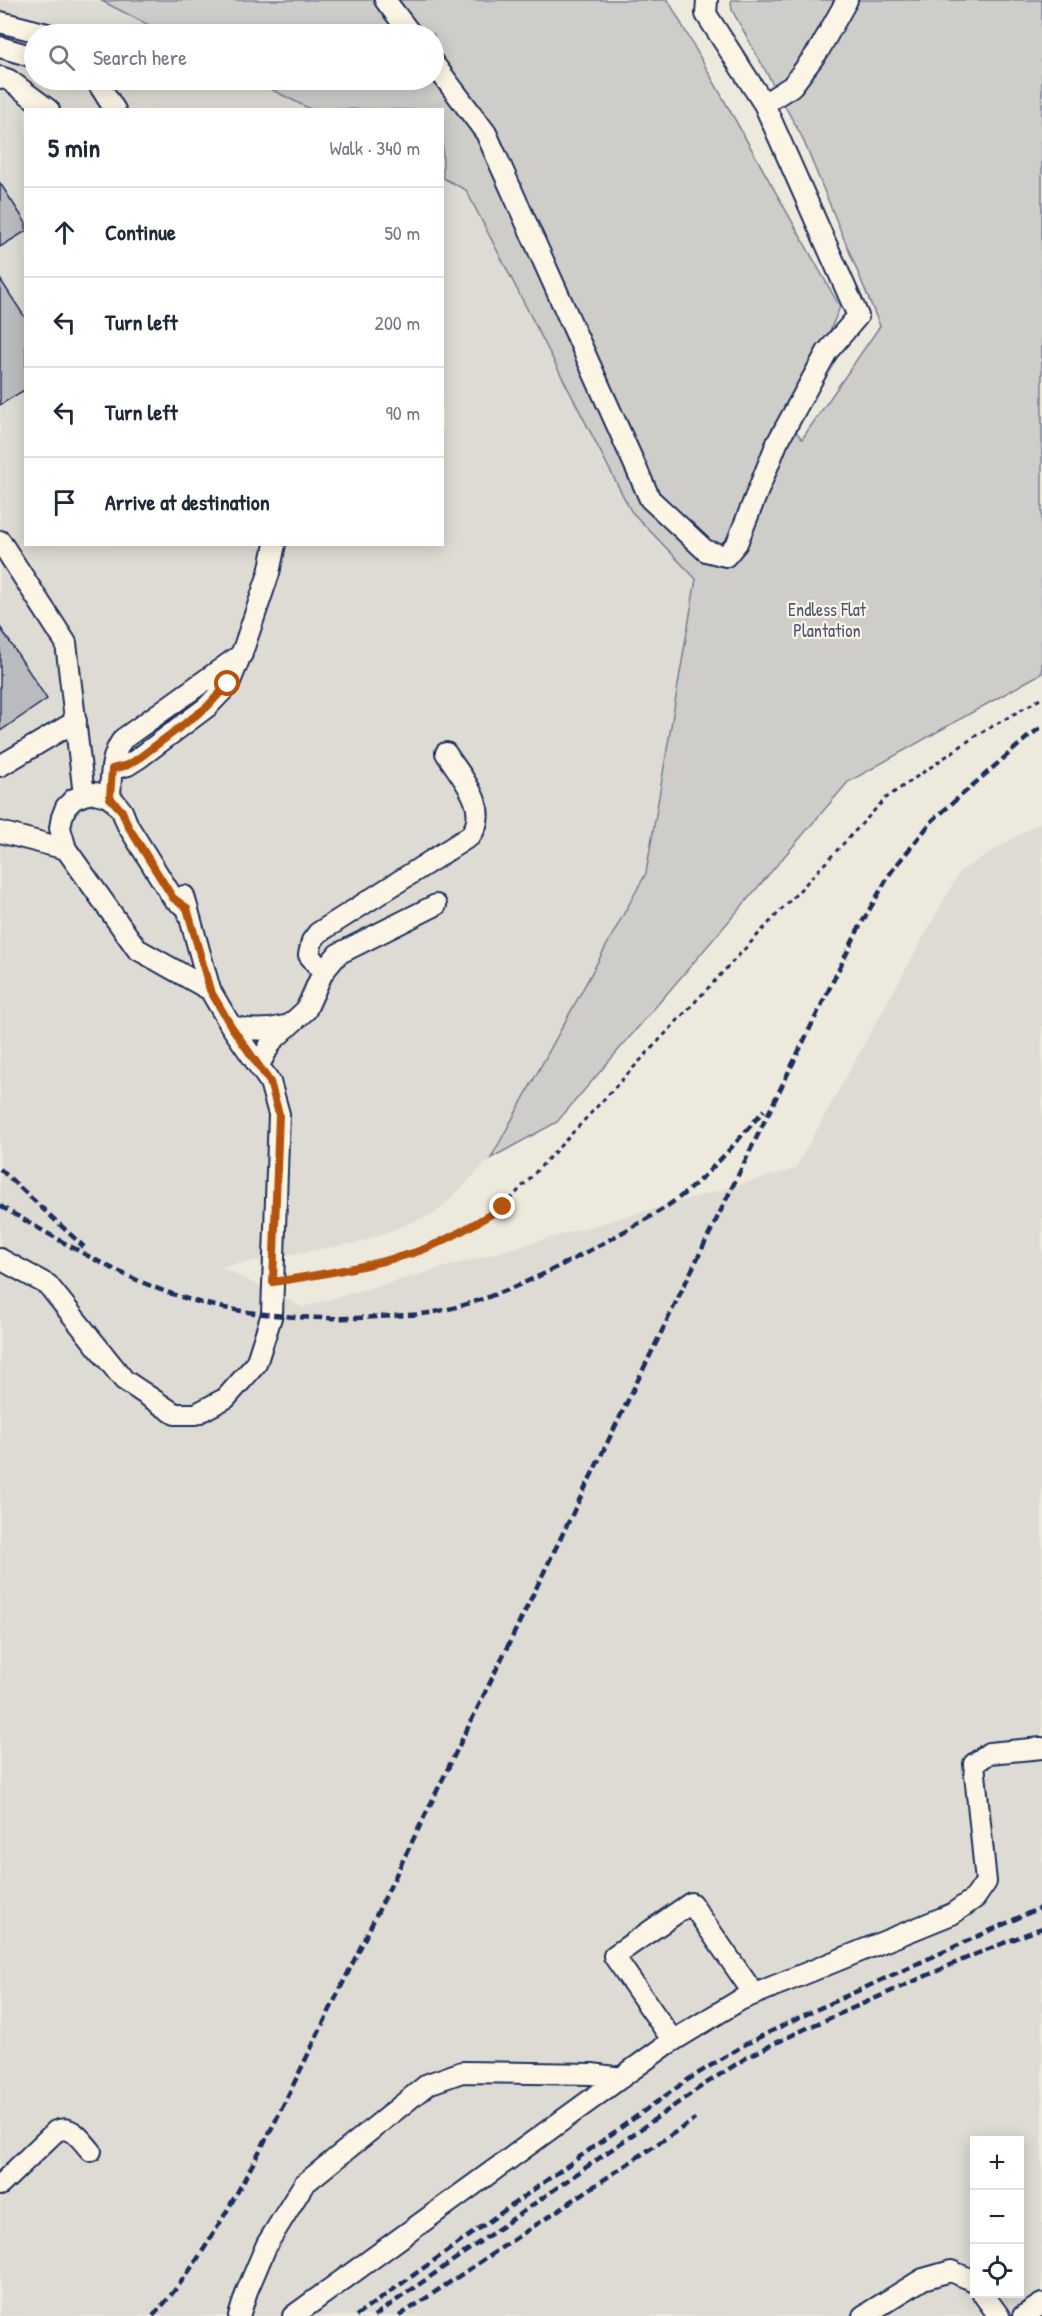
<!DOCTYPE html>
<html lang="en">
<head>
<meta charset="utf-8">
<style>
	body { margin:0; font-family:"Patrick Hand",sans-serif; background:#f6f6f7; color:#1f2937 }
	.controls { position:absolute; right:18px; bottom:18px; display:grid; overflow:hidden; border-radius:0px; box-shadow:0 3px 15px #0003 }
	.controls button { width:54px; height:54px; display:grid; place-items:center; padding:0; border:0; border-bottom:2px solid #e0e1e3; background:#fff; color:#1f2937; font:30px sans-serif }
	.stop { position:absolute; width:18px; height:18px; margin:-14px; border:4px solid #b45309; border-radius:50%; background:#fff }
	.stop.end { background:#b45309; border-color:#fff; box-shadow:0 2px 6px #0008 }
	.list { margin:0; padding:0; list-style:none }
	h2 { display:flex; justify-content:space-between; align-items:center; height:78px; margin:0; padding:0 24px; font-size:26px }
	h2 small { font-size:20px; font-weight:400; color:#747a83 }
	.list li { display:grid; grid-template-columns:39px 1fr auto; gap:18px; align-items:center; box-sizing:border-box; height:90px; padding:0 24px; border-top:2px solid #e0e1e3 }
	.list b { display:block; font-size:22px; white-space:nowrap }
	.list em { font-size:20px; font-style:normal; color:#747a83 }
	.icon { flex:none; width:33px; height:33px; fill:none; stroke:currentColor; stroke-width:2; stroke-linecap:round; stroke-linejoin:round }
	.map { position:relative; flex:none; width:1042px; height:2316px; overflow:hidden }
	.search { position:absolute; background:#fff; box-shadow:0 3px 15px #0003; left:24px; top:24px; width:420px; height:66px; display:flex; align-items:center; gap:15px; box-sizing:border-box; padding:0 21px; border-radius:33px; color:#747a83; font-size:22px }
	.panel { position:absolute; background:#fff; box-shadow:0 3px 15px #0003; left:24px; top:108px; width:420px; height:438px; border-radius:0px }
	.map>svg:first-child { display:block }
	.built { fill:#dedbd4; fill-rule:evenodd }
	.green { fill:#cfcdca; stroke:#757e94; stroke-width:1.5 }
	.building { fill:#babbbe; stroke:#1b2f5e; stroke-width:1.5 }
	.lines { fill:none; stroke-linecap:round; stroke-linejoin:round }
	.minor-casing { stroke:#1b2f5e; stroke-width:24 }
	.path { stroke:#1b2f5e; stroke-width:3; stroke-dasharray:4.5 4.5; stroke-linecap:butt }
	.minor { stroke:#fcf5e5; stroke-width:20 }
	.rail { stroke:#1b2f5e; stroke-width:4.5; stroke-dasharray:9 4.5; stroke-linecap:butt }
	.route { stroke:#b45309; stroke-width:8 }
	.labels { text-anchor:middle; dominant-baseline:central; stroke-width:4.5; stroke-linejoin:round; paint-order:stroke }
	.park-label { font-size:18px; fill:#485679; stroke:#fcf5e5 }
</style>
</head>
<body>
<div class="map">
<svg width="1042" height="2316" viewBox="0 0 1042 2316">
	<rect width="100%" height="100%" fill="#eee9dd"/>
	<filter id="ink" filterUnits="userSpaceOnUse"><feTurbulence type="fractalNoise" baseFrequency=".0167" numOctaves="2"/><feDisplacementMap in="SourceGraphic" scale="12" xChannelSelector="R" yChannelSelector="G"/><feConvolveMatrix kernelMatrix="1 2 1 2 8 2 1 2 1" color-interpolation-filters="sRGB"/></filter>
	<g filter="url(#ink)">
		<path class="built" d="M0 0 102 1 166 34H34V80H253L310 109 26 110V544H442L443 178 466 190 631 511 696 579 646 873 491 1158 436 1213 361 1242 220 1267 303 1307 795 1169 960 871 1042 821V2316H0ZM974 2140H1020V2294H974Z"/>
		<path class="green" d="M124 0H668L840 307 790 424 802 439 880 326 802 137 732 10 731 0H1042V673L848 782 557 1122 491 1158 646 873 696 579 631 511 466 190 443 178 442 110 310 109 253 80H434V34H166L102 1Z"/>
		<path class="building" d="M0 183 26 223V231L0 247Z
			M0 279 26 319V389L0 405Z
			M0 627 47 699 0 731Z"/>
		<g class="lines">
			<defs>
				<path id="minor" d="M385 0 411 34
					M0 22 47 34
					M0 47 34 57
					M434 64 486 133 650 499 706 551 726 556 737 543 777 443 827 352 858 316 764 104 706 14 707 0
					M0 77 9 80 49 110
					M96 80 115 110
					M764 104 792 86 819 50 847 0
					M0 541 66 643 84 795
					M0 766 76 721
					M112 769 128 765 139 758 207 707 229 684 244 647 269 573 275 544
					M110 798C111 778 110 756 123 739L242 654
					M0 832 66 849
					M184 896 210 990
					M323 972 309 955 312 941 318 933 470 836C492 809 461 777 446 753
					M231 1026C250 1031 266 1031 285 1026
					M259 1065 272 1041 306 1010 323 972 338 954 436 905
					M0 1259 48 1285 124 1380 175 1414H196L226 1398 256 1364 272 1314 279 1114 270 1082 231 1026 210 990 137 949 66 849 60 828 62 817 66 807 74 799 84 795 95 793 106 796 115 802 122 811 128 826 173 898 187 908
					M673 2041 614 1956 691 1903 754 1994
					M0 2185 56 2131C72 2124 81 2140 91 2151
					M983 2294 999 2316
					M239 2316 247 2291 267 2244 304 2184 428 2084 462 2072 592 2074 621 2078
					M293 2316 666 2045 740 2000 952 1914 975 1898 986 1882 974 1764 989 1753 1042 1748
					M863 2316 923 2279 951 2271 974 2281
					M1023 2316 1042 2304"/>
			</defs>
			<use href="#minor" class="minor-casing"/>
			<path class="path" d="M293 1279 327 1274 414 1252 466 1229 503 1207 886 798 977 735 1042 698"/>
			<use href="#minor" class="minor"/>
			<path class="rail" d="M0 1169 84 1247
				M0 1206C60 1240 125 1281 191 1300 256 1318 327 1321 393 1316 405 1315 418 1315 429 1313 488 1303 553 1271 605 1242 632 1227 662 1212 686 1192 715 1168 739 1139 764 1110
				M153 2316C205 2259 239 2189 275 2122L860 926 891 872 933 820 1029 736 1042 727
				M356 2316 689 2079 744 2045 798 2018 1042 1907
				M374 2316 702 2086 749 2056 805 2029 976 1954 1042 1928
				M399 2316 695 2119"/>
		</g>
	</g>
	<g class="lines" filter="url(#ink)">
		<path class="route" d="M228 684 207 707 139 758 128 765 112 769 110 798 122 811 128 826 173 898 187 908 210 990 231 1026 270 1082 279 1114 273 1282C320 1275 367 1267 413 1253 444 1243 474 1224 503 1207"/>
	</g>
	<g class="labels">
		<g class="park-label">
			<text x="827" y="609">Endless Flat<tspan x="827" dy="21">Plantation</tspan></text>
		</g>
	</g>
</svg>
<div class="controls">
<button>+</button>
<button>−</button>
<button><svg class="icon" aria-label="locate" viewBox="0 0 24 24"><circle cx="12" cy="12" r="6"/><path d="M12 2v4M12 18v4M2 12h4M18 12h4"/></svg></button>
</div>
<div class="stop" style="left:228px;top:684px"></div>
<div class="stop end" style="left:503px;top:1207px"></div>
<div class="search"><svg class="icon" aria-label="search" viewBox="0 0 24 24"><circle cx="10" cy="10" r="6"/><path d="M15 15l6 6"/></svg>Search here</div>
<section class="panel">
<h2>5 min<small>Walk · 340 m</small></h2>
<ul class="list">
<li><svg class="icon" aria-label="ahead" viewBox="0 0 24 24"><path d="M12 20V5M6 11l6-6 6 6"/></svg><div><b>Continue</b></div><em>50 m</em></li>
<li><svg class="icon" aria-label="left" viewBox="0 0 24 24"><path d="M17 20v-9H6M10 6l-5 5 5 5"/></svg><div><b>Turn left</b></div><em>200 m</em></li>
<li><svg class="icon" aria-label="left" viewBox="0 0 24 24"><path d="M17 20v-9H6M10 6l-5 5 5 5"/></svg><div><b>Turn left</b></div><em>90 m</em></li>
<li><svg class="icon" aria-label="arrive" viewBox="0 0 24 24"><path d="M6 21V4h12l-3 4 3 4H6"/></svg><div><b>Arrive at destination</b></div></li>
</ul>
</section>
</div>
</body>
</html>
